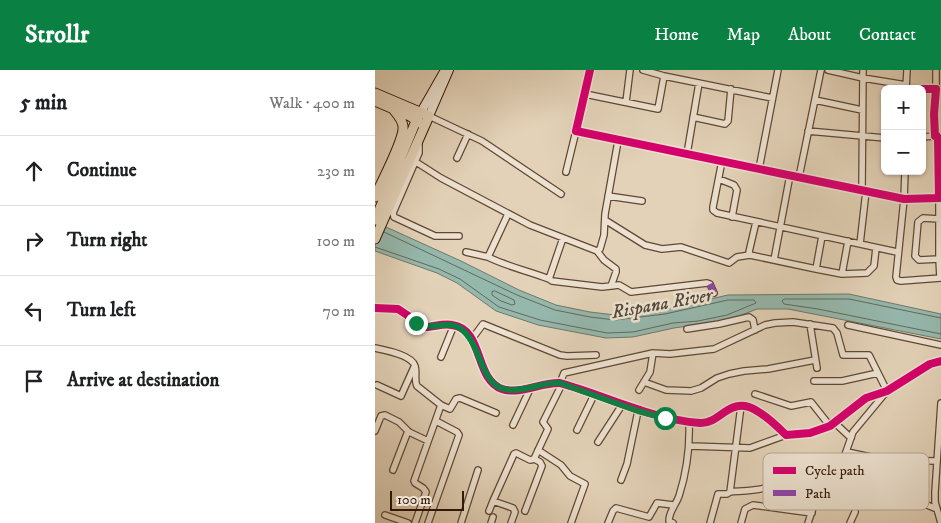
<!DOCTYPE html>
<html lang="en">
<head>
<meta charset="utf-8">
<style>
	body { margin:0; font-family:"IM FELL DW Pica",serif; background:#f6f6f6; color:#202124 }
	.controls { position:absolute; right:15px; top:15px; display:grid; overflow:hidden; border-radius:8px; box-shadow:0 1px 4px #0004 }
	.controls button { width:45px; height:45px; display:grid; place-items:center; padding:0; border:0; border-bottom:1px solid #e0e0e0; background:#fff; color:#202124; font:25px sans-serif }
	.scale { position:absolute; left:15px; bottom:12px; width:74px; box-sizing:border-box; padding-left:5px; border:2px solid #351907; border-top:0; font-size:14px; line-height:18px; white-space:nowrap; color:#351907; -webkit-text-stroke:4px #ede2d1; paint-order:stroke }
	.stop { position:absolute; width:15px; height:15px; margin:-11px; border:4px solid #0b8043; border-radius:50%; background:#fff }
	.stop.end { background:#0b8043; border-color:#fff; box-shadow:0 1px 5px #0008 }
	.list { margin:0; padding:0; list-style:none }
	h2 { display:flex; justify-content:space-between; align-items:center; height:65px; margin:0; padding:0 20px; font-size:21px }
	h2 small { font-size:16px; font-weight:400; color:#757577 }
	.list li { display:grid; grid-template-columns:32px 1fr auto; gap:15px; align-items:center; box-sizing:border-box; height:70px; padding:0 20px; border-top:1px solid #e0e0e0 }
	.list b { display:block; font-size:19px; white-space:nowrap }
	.list em { font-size:16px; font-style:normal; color:#757577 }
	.icon { flex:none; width:28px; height:28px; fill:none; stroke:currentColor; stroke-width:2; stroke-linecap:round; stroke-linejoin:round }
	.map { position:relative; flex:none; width:566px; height:453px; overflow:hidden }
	header { display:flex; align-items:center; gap:30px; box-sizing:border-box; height:70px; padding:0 25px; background:#0b8043; color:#fff }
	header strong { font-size:24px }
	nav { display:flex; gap:28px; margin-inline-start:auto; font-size:18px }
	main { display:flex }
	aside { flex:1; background:#fff }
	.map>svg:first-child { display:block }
	.water { fill:#95b8ad; stroke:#6f786b }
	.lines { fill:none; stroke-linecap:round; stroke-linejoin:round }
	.shore { stroke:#65685a; stroke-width:1 }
	.minor-casing { stroke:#604733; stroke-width:8 }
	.secondary-casing { stroke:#351907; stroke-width:10 }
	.trunk-casing { stroke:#351907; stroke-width:11 }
	.minor { stroke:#ede2d1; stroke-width:5.5 }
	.secondary { stroke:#ede2d1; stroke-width:8 }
	.trunk { stroke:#e3d2b8; stroke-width:9 }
	.quiet { stroke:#8e44ad; stroke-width:6; stroke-dasharray:12 6; stroke-linecap:butt }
	.cycleway-casing { stroke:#ede2d1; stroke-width:11 }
	.cycleway { stroke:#d6006c; stroke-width:8 }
	.route { stroke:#0b8043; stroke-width:6 }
	.labels { text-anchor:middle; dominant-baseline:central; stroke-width:5; stroke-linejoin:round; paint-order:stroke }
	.water-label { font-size:19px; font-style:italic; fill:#524939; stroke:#ede2d1 }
	.key { fill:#ede2d1; stroke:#b6a694; stroke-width:1 }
	.key-label { font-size:14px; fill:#351907 }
</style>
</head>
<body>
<header>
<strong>Strollr</strong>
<nav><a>Home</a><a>Map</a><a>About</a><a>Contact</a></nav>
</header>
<main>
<aside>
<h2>5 min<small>Walk · 400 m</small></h2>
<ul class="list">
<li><svg class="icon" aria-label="ahead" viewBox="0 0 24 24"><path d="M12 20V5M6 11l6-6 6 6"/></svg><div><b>Continue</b></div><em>230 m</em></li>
<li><svg class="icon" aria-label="right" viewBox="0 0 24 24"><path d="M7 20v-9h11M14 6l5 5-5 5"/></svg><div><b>Turn right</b></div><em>100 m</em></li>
<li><svg class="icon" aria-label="left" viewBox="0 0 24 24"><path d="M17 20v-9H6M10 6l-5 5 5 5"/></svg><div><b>Turn left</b></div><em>70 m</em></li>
<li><svg class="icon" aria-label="arrive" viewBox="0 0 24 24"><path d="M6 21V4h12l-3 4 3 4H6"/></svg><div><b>Arrive at destination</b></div></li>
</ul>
</aside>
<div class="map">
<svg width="566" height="453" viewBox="0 0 566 453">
	<rect width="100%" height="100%" fill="#e3d2b8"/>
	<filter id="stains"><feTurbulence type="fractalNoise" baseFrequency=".004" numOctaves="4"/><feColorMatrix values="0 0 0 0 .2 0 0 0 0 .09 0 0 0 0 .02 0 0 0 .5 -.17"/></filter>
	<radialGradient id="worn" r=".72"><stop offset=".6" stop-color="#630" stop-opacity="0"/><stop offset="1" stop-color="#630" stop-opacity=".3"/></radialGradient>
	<path class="water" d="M0 152 86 191 144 220 181 235 215 242 240 245 290 239 353 225 474 224 566 244V269L413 239H382L354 250 299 258 258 267 231 268 163 255 121 241 82 213 62 203 0 181Z"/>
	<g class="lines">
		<path class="shore" d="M0 177 64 199 85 209 124 237 165 250 232 263 258 262 298 253 323 251 352 245 381 233 379 230H353L290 244 240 250 215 247 180 240 142 225 9 162
			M120 221 139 230 140 234 137 235 126 231 117 225V222Z
			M566 248 474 229H409L407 231 409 234 443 239 566 264"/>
		<defs>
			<path id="minor" d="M215 0 201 61 529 129 564 128 563 69 562 66H560L559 44 561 19H547
				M268 0 289 6 397 28
				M453 0 488 8 531 15
				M561 0V19
				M531 19 532 0
				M210 24 283 39 289 6
				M440 30 487 40
				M251 32 255 0
				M54 46 107 71 186 124
				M318 47 350 54 353 51 356 19
				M433 61 510 68
				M547 67 560 66
				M44 72V83L18 143 19 147 60 166H84
				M312 84 324 13
				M82 88 93 64
				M347 91 338 137V140L342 143 522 182
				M41 92 66 108 155 155 222 181 225 179 229 165 230 144 243 71
				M384 99 403 0
				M530 101 529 129 521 207 522 210 526 211 566 208
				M191 102 201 61
				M424 107 446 0
				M344 109 359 115 362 120 357 147
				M487 120 488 0
				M233 126 267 131
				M564 149 548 148 543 152 540 186 544 190 564 189V128H566
				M230 150 270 175 287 179 306 177 354 193 362 187 375 185
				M381 152 374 182 375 185 441 199
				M447 166 441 199 467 204 492 203 499 196 501 178
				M188 168 174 209 177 211 227 217 236 216 241 202V199L229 190 222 181
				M485 174 491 121
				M91 182 113 187 133 144
				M113 187C133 197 154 201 174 209
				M564 189 565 208
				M399 190 415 105
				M467 204 473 171
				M236 216 244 215 256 222 332 213 335 214 339 223
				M0 238 23 239 50 257C59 257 68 253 77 255 109 259 99 309 127 319 145 325 166 312 185 313 232 326 275 349 325 353 342 354 352 333 370 336 383 338 402 356 411 365L435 363 455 356 491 328 512 321 555 294 566 291
				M435 254 442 298
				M473 255 566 275
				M312 259 344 254 374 247 378 250 380 260
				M97 269 108 254 185 285 192 286 221 285
				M0 278C10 280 37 285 40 296 42 303 39 310 42 316L66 335 39 411 40 413 48 418 51 422 40 453
				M66 287 79 255
				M439 311H467L503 303
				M269 312 291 320 316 321 326 318 342 308 354 304 369 301 393 299 440 290
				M185 313 189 303 278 283 295 284 339 279 390 255 400 253 418 252 458 258 462 263 468 285H494L512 321 478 362 466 396 444 420 433 453
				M2 315 26 326 39 297
				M264 320 275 302 278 283
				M380 324 416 336 436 332 455 356
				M566 333 560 422V432L566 453
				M66 335 75 339 81 329 85 328 121 343
				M460 353 476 368
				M138 355 156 317
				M202 360 219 325
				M0 361 6 346 10 345 24 352 34 362 53 371
				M223 372 247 335
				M315 376 375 378 411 365
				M163 380 186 395 195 406 210 414 196 453
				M472 382 510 390 561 391
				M18 400 33 361
				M487 409 562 439
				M246 410 252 394 263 341
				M355 422C366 421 379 421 390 418 416 412 430 397 459 403
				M118 431 139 384 141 383 155 390 159 389 173 359 168 352 187 314
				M114 441 118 431 138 438 140 442 136 453
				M150 441 167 396 165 392 159 389
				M10 445 33 453
				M53 453 84 365 82 362 61 351
				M86 453 103 400
				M116 453 118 447
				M233 453 238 441 241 438 274 447 282 433 298 435
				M298 453 294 451C294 441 301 435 304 426 312 401 315 378 314 352
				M335 453 343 424H352L355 422 366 336
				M366 453 370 439 378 435 437 443
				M475 453 480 442"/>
			<path id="secondary" d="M46 42 70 0
				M54 46 74 0"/>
			<path id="trunk" d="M0 23 54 46 0 169
				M0 31 35 46 45 53
				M0 127C6 112 30 69 28 56 27 49 22 44 18 39
				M0 150 41 51 46 42"/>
		</defs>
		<use href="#minor" class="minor-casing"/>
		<use href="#secondary" class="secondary-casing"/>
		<use href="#trunk" class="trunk-casing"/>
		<use href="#minor" class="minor"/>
		<use href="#secondary" class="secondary"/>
		<use href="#trunk" class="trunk"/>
		<path class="quiet" d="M335 214 339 223"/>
		<defs>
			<path id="cycleway" d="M215 0 201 61 529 129 564 128 563 69 562 66H560L559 44 561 19H547
				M0 238 23 239 50 257C59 257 68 253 77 255 109 259 99 309 127 319 145 325 166 312 185 313 232 326 275 349 325 353 342 354 352 333 370 336 383 338 402 356 411 365L435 363 455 356 491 328 512 321 555 294 566 291"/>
		</defs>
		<use href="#cycleway" class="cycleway-casing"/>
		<use href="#cycleway" class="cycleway"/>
	</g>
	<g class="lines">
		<path class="route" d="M41 253C57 262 71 249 85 258 108 274 104 319 135 320 152 321 168 312 185 313L263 341 290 348"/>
	</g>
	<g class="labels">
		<g class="water-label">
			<text transform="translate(287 234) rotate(-10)">Rispana River</text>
		</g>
	</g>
	<rect x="388" y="383" width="166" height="57" rx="8" class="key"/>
	<rect x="398" y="397" width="23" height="7" fill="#d6006c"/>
	<rect x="398" y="420" width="23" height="6" fill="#8e44ad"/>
	<g class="key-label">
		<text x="430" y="405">Cycle path</text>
		<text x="430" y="428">Path</text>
	</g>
	<rect width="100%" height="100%" filter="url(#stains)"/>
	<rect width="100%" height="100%" fill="url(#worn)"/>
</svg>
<div class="controls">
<button>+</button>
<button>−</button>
</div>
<div class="scale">100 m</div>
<div class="stop" style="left:290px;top:348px"></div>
<div class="stop end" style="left:41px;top:253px"></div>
</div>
</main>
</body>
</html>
